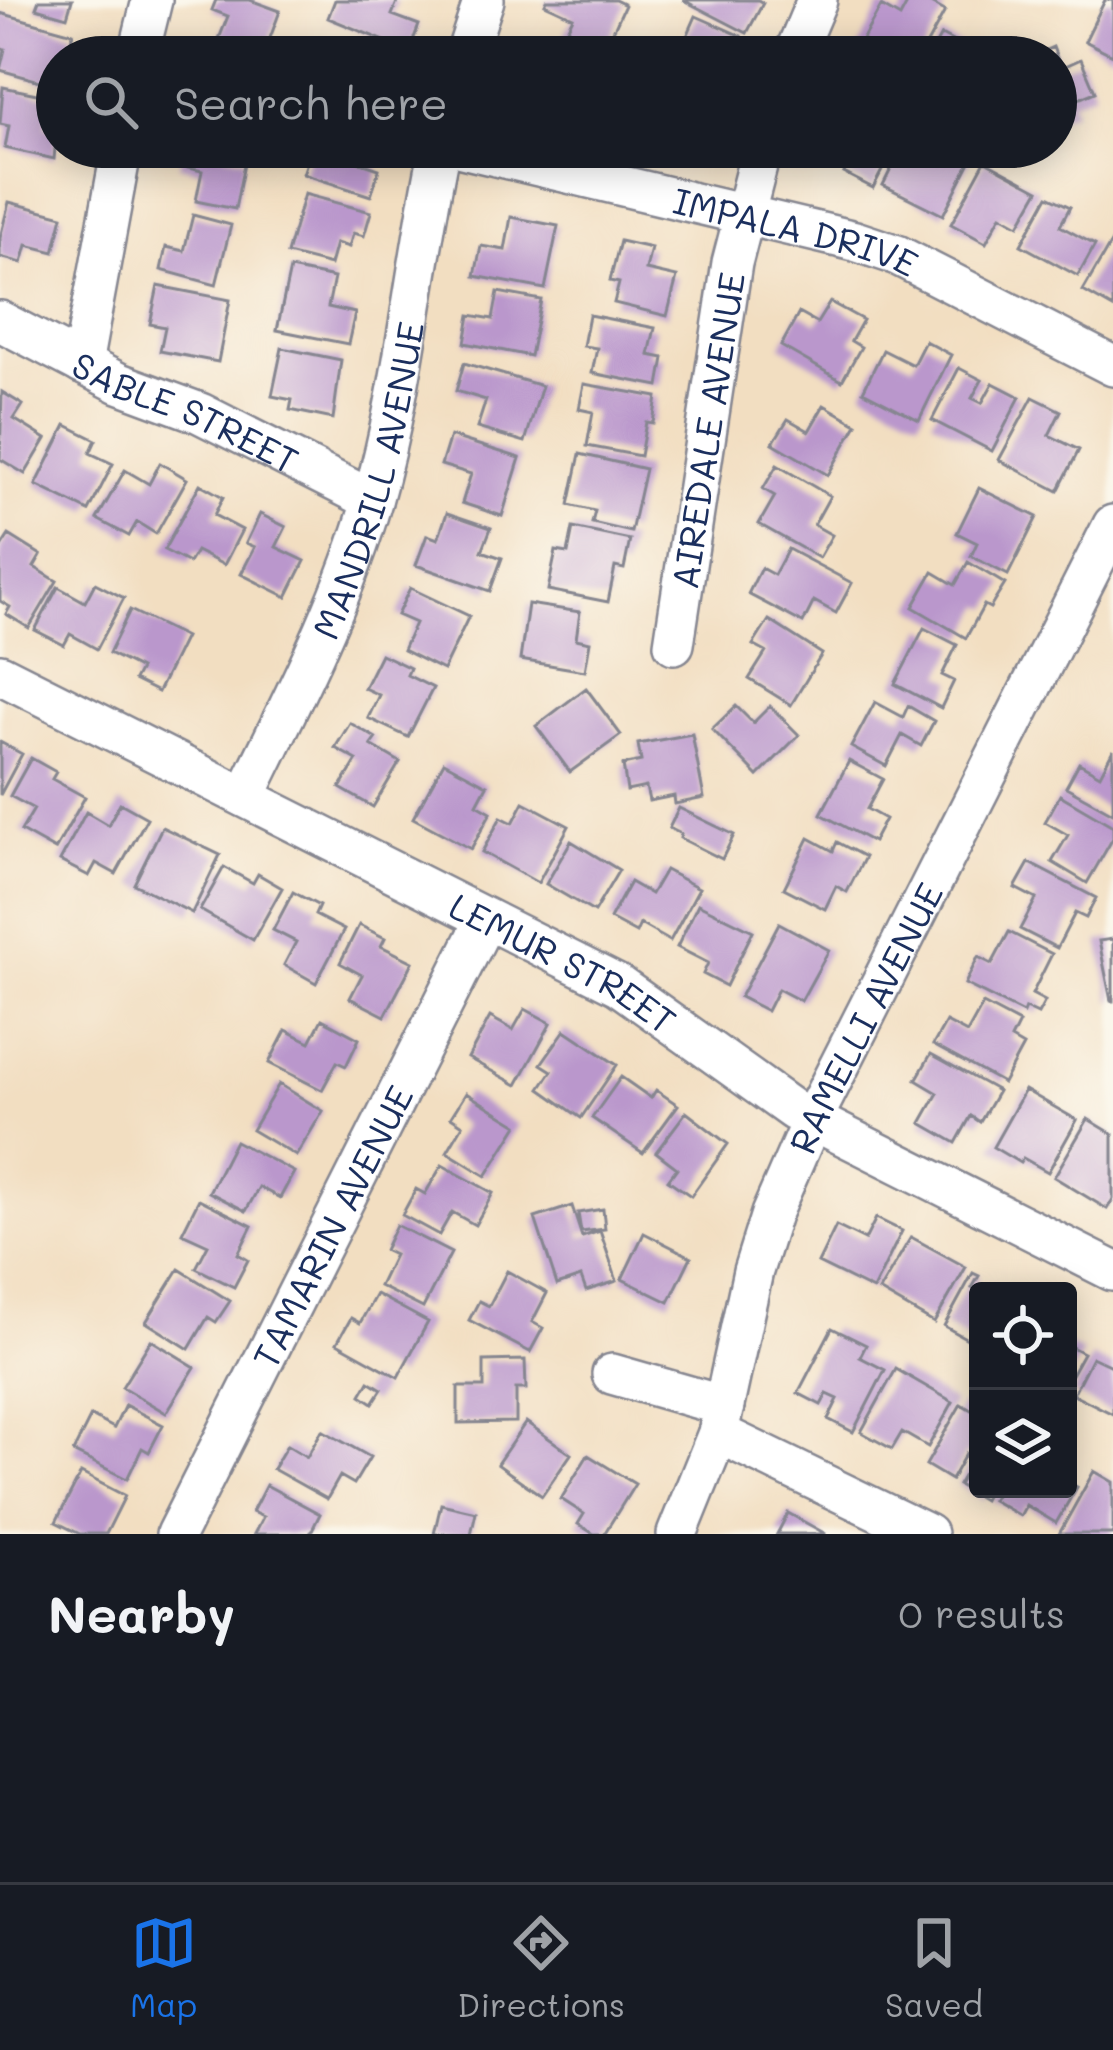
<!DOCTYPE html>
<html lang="en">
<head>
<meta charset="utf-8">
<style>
	body { margin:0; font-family:Mali,sans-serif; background:#20242c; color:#f1f3f6 }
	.controls { position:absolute; right:36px; bottom:36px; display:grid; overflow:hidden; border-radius:12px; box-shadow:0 6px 30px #0003 }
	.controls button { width:108px; height:108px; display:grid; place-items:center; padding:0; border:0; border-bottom:3px solid #363941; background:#171b24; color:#f1f3f6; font:60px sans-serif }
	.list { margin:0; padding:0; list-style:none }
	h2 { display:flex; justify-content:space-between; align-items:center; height:156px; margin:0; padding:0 48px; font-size:51px }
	h2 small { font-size:39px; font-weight:400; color:#9ea1a6 }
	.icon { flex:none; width:66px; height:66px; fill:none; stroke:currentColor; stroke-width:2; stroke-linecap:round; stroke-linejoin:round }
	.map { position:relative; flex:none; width:1113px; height:1534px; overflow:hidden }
	.search { position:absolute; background:#171b24; box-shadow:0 6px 30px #0003; left:36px; right:36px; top:36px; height:132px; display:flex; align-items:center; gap:30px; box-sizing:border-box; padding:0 42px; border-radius:66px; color:#9ea1a6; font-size:45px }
	.sheet { height:348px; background:#171b24 }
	nav { display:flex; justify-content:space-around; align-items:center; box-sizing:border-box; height:168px; border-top:3px solid #363941; background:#171b24; font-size:33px; color:#9ea1a6 }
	nav a { display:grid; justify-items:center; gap:6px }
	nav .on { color:#1a73e8 }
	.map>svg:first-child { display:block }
	.building { fill:#ba97cc }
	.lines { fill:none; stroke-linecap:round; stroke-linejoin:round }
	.minor-casing { stroke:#868690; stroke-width:44 }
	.minor { stroke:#fff; stroke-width:39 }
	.labels { text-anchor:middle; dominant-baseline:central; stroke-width:12; stroke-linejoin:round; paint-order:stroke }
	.street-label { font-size:36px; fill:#1b2f5e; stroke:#fbf7ec }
</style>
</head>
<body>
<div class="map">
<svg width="1113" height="1534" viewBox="0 0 1113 1534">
	<rect width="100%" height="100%" fill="#fbf7ec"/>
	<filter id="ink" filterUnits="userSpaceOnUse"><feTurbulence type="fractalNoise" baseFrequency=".00833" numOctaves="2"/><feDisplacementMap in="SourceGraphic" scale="24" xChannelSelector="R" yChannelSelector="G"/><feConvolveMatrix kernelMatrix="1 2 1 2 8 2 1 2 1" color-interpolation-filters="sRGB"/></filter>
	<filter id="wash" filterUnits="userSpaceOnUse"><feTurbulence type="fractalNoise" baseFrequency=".004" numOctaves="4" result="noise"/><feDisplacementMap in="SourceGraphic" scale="48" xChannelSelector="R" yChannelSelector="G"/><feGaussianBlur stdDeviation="2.7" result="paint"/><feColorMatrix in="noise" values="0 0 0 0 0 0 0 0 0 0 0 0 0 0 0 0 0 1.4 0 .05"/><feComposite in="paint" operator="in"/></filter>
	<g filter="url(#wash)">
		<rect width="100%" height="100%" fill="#f2dec1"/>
		<g id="blocks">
			<path class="building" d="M39 0H72L67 17 36 8Z
				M216 0H250L280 11 263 57H251L217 44 228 16 212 10Z
				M335 0H398L392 15 419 25 409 51 328 18Z
				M547 0H615L625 5 601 57H591L560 43 573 17 545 4Z
				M683 0H758L763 3 747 33Z
				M909 0H925L945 11 920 57 897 51 894 57H871L857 49 881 6 900 17Z
				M1105 0H1113V55L1085 41Z
				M0 13 73 33 66 57H57V86L0 70 5 49 0 48Z
				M696 16 741 36 732 57H678Z
				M941 35 983 57H929Z
				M1053 47 1061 68 1081 59 1095 92 1071 102 1075 111 1056 119V57H1030Z
				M3 87 51 97 46 126 57 128 54 159 5 148 9 126 0 124Z
				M183 147H214L213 152 245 159 235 209 196 201 202 171 179 166Z
				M312 147H359L355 161 379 169 371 196 303 174Z
				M643 147H679L675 160Z
				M857 147H894L873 188 844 173Z
				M902 147H946L971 160 943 215 883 185Z
				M985 161 1039 190 1019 225 1001 215 986 243 951 224Z
				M304 194 371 212 364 236 353 233 349 247 336 243 330 265 287 254Z
				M1048 196 1070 207 1060 226 1095 245 1078 276 1021 245Z
				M9 202 63 216 54 252 27 245 22 263 0 257V238Z
				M193 215 231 225 216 285 161 270 166 247 184 251Z
				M511 217 558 226 545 289 475 276 481 246 505 250Z
				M1113 239V308L1083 291Z
				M620 241 651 248 646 270 677 277 667 316 614 303 619 283 610 281Z
				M290 269 334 278 328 307 355 313 348 344 277 330Z
				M158 286 230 300 218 362 160 351 165 327 150 324Z
				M498 292 541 300 530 356 465 343 470 315 493 319Z
				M830 302 863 320 851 341 861 347 842 381 781 346 799 313 817 323Z
				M589 315 655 328 649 355 664 358 659 386 592 373 597 348 583 346Z
				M925 341 951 355 919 420 863 391 883 350 913 365Z
				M282 348 341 360 333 419 290 410 292 400 272 396Z
				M464 363 542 386 525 442 477 428 486 400 456 391Z
				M959 368 982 380 972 398 982 403 993 383 1020 397 992 451 932 420Z
				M584 384 657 397 653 423 646 422 640 456 587 446 593 412 579 409Z
				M2 392 23 405 14 419 46 439 25 474 0 459Z
				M1033 397 1061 411 1049 435 1079 450 1058 491 999 460Z
				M824 405 857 424 828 475 773 443 788 419 809 431Z
				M66 425 96 440 90 453 113 464 89 511 36 485Z
				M450 436 520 458 502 516 462 503 471 474 441 465Z
				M580 454 645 469 631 532 592 523 595 511 569 505Z
				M160 463 187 479 156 534 137 522 129 536 97 519 125 470 149 484Z
				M777 465 830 496 814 525 832 535 819 558 759 524 775 496 763 489Z
				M200 484 223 497 214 515 242 530 224 565 196 551 189 563 164 550Z
				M979 488 1037 517 1008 575 971 556 977 543 957 533Z
				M447 513 491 528 482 551 502 558 490 591 416 565 427 535 438 539Z
				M260 514 286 527 276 547 305 561 287 597 241 574 255 547 246 543Z
				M573 528 630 540 624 569 615 567 608 602 548 590 556 551 568 553Z
				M9 535 41 555 34 567 57 581 29 628 6 614 10 607 0 601V549Z
				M788 549 852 583 836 613 814 601 803 623 748 594 761 568 774 575Z
				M968 562 1005 584 990 608 984 605 966 638 913 607 933 572 955 585Z
				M95 583 124 598 97 649 70 634 64 645 35 630 58 587 85 602Z
				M410 588 469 616 443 670 403 650 415 623 397 615Z
				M528 604 580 612 576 639 590 642 585 671 520 660Z
				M130 610 185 637 158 692 134 680 140 669 109 653Z
				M769 620 822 654 791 705 749 679 766 652 753 645Z
				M924 628 957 645 942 675 954 681 941 708 895 684Z
				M381 654 410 668 407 675 433 688 408 737 368 718 379 695 364 688Z
				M586 688 621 735 570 772 536 726Z
				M875 702 903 717 908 706 934 721 921 746 902 735 886 766 851 747Z
				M736 706 753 723 770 706 799 735 758 776 712 729Z
				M350 723 376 738 371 745 400 762 373 807 340 788 357 760 335 748Z
				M692 734 704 798 675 804 674 796 649 801 646 787 627 791 623 765 641 761 638 744Z
				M0 742 22 754 0 795Z
				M1113 750V813L1066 787 1079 763 1100 775Z
				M31 758 56 772 52 779 85 797 55 850 21 831 34 809 10 796Z
				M849 761 883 779 867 809 885 819 873 842 821 814Z
				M444 762 487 785 477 804 491 812 471 849 413 818Z
				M1060 795 1113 826V838L1087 883 1052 862 1068 835 1045 822Z
				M524 802 569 826 538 883 482 852 501 817 513 823Z
				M120 803 147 818 116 874 96 863 89 876 60 861 86 812 108 825Z
				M679 808 734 835 722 859 680 838 681 834 669 828Z
				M162 827 220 855 192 913 134 884Z
				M809 838 833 851 837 842 865 857 847 892 836 886 825 909 784 888Z
				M571 841 619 870 594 912 546 884Z
				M1029 863 1096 898 1086 918 1075 913 1057 948 1020 929 1036 899 1015 888Z
				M224 867 253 883 258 874 282 888 253 940 200 910Z
				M665 870 699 888 670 941 640 924 636 933 610 919 630 882 651 894Z
				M293 892 319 906 315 915 344 930 316 983 284 965 296 942 273 930Z
				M698 904 753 931 726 986 703 974 708 963 677 947Z
				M779 923 829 950 801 1001 778 989 767 1011 740 997Z
				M359 925 385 938 381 946 413 962 385 1016 350 998 362 975 340 963Z
				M1009 932 1052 954 1032 994 1045 1001 1038 1014 1025 1008 1023 1013 965 984 978 957 992 964Z
				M1113 939V1001H1111L1099 941Z
				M983 1004 1019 1023 1011 1039 1023 1046 1003 1083 933 1045 946 1022 967 1033Z
				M525 1009 551 1023 517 1085 468 1058 490 1017 513 1030Z
				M322 1019 359 1039 346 1066 337 1062 322 1090 269 1063 286 1030 310 1042Z
				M565 1030 617 1065 581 1118 540 1089 552 1071 541 1064Z
				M931 1054 998 1091 980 1122 971 1116 956 1143 921 1123 938 1093 916 1080Z
				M621 1077 651 1098 656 1090 678 1105 643 1153 592 1118Z
				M279 1084 323 1111 296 1156 252 1130Z
				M1025 1090 1077 1120 1048 1172 1023 1158 1020 1163 993 1147Z
				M466 1093 518 1125 486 1176 447 1152 463 1125 451 1117Z
				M686 1112 728 1144 691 1196 668 1180 677 1168 656 1152Z
				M1088 1119 1113 1134V1199L1107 1209 1054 1177Z
				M235 1141 294 1172 280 1198 259 1187 246 1211 209 1192Z
				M442 1165 493 1193 475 1225 452 1212 439 1235 402 1215 416 1189 425 1194Z
				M199 1199 252 1226 238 1254 248 1260 234 1287 196 1268 208 1245 182 1233Z
				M572 1206 582 1237 600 1231 617 1281 586 1291 581 1277 557 1285 535 1218Z
				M603 1209 605 1229 581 1232 578 1213Z
				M876 1218 902 1231 873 1290 818 1263 836 1226 865 1240Z
				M396 1225 451 1253 423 1308 379 1286 394 1255 384 1250Z
				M644 1233 691 1257 669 1302 622 1279Z
				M911 1237 966 1267 934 1323 879 1291Z
				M179 1269 230 1301 216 1322 208 1317 189 1349 146 1322Z
				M507 1271 547 1293 532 1322 543 1328 530 1352 469 1320 479 1301 489 1306Z
				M973 1273 979 1276 972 1288 978 1291V1345L944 1326Z
				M376 1294 428 1322 398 1377 337 1343 351 1318 360 1323Z
				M832 1328 866 1345 860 1357 885 1370 853 1432 828 1419 838 1399 827 1394 821 1405 798 1393Z
				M151 1340 195 1367 166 1413 122 1387Z
				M1068 1345 1083 1353 1068 1380Z
				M1092 1357 1113 1367V1414L1073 1394Z
				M525 1360 526 1389H516V1422L458 1423V1387H484V1361Z
				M896 1369 953 1402 928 1447 902 1432 892 1449 861 1432Z
				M369 1381 382 1389 373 1403 361 1395Z
				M961 1404 978 1414V1489H989L983 1500 958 1485 974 1458 966 1453 951 1480 926 1465Z
				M125 1405 163 1425 149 1452 142 1448 127 1479 73 1452 91 1416 114 1428Z
				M526 1422 571 1454 542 1496 497 1464Z
				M322 1430 370 1457 354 1484 340 1476 327 1499 273 1469 287 1445 307 1457Z
				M588 1455 635 1484 604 1534H594L578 1524 584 1514 561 1499Z
				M1094 1471 1113 1482V1534H1059Z
				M81 1473 125 1496 106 1534H80L56 1522Z
				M1068 1482 1077 1487 1056 1523 1026 1505 1020 1516 992 1500 999 1489H1068Z
				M266 1485 320 1514 310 1534H254L263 1517 252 1512Z
				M441 1504 476 1512 471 1534H434Z
				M788 1513 826 1534H777Z"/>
		</g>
	</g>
	<g filter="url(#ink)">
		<use href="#blocks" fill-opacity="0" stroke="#868690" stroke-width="3"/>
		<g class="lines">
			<defs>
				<g id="minor">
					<path d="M138 57 152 0"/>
					<path d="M465 57 484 0"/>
					<path d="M793 57 817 0"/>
					<path id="s1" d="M458 147 855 241 897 255 1113 366"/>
					<path id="s2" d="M0 321 119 383 200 413 372 500"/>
					<path d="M82 364 122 147"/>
					<path id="s3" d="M674 644 732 263 762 147"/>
					<path id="s4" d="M0 674 618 985 793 1110 1113 1271"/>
					<path id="s5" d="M245 797C292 700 342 605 372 501 405 385 415 264 440 147"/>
					<path d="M612 1374 724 1406"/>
					<path d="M718 1433 927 1534"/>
					<path id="s6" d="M176 1534 486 919"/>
					<path id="s7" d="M677 1534 718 1433 753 1271 771 1214 812 1120 1113 525"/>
				</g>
			</defs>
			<use href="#minor" class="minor-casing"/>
			<use href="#minor" class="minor"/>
		</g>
	</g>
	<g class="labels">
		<g class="street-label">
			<text stroke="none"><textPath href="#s1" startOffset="348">IMPALA DRIVE</textPath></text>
			<text stroke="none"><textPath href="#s2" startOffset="207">SABLE STREET</textPath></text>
			<text stroke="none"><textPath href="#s3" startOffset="216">AIREDALE AVENUE</textPath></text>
			<text stroke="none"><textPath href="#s5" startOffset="342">MANDRILL AVENUE</textPath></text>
			<text stroke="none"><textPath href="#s4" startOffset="633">LEMUR STREET</textPath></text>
			<text stroke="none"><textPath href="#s7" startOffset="552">RAMELLI AVENUE</textPath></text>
			<text stroke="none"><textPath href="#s6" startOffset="345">TAMARIN AVENUE</textPath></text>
		</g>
	</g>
</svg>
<div class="controls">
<button><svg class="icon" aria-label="locate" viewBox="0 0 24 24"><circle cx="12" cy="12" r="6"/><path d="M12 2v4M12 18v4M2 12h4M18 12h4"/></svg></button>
<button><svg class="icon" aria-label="layers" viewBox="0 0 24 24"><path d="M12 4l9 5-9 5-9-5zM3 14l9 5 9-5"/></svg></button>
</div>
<div class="search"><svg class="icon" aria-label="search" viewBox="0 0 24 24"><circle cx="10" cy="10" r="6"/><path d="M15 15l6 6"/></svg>Search here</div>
</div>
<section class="sheet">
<h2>Nearby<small>0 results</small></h2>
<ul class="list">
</ul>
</section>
<nav>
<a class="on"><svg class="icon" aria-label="map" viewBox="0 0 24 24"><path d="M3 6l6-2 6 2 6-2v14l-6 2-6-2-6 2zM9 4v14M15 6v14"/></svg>Map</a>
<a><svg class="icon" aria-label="directions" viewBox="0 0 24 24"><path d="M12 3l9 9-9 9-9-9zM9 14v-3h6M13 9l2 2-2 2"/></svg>Directions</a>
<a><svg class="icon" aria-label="saved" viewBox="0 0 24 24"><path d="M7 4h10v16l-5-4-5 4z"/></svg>Saved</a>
</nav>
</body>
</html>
